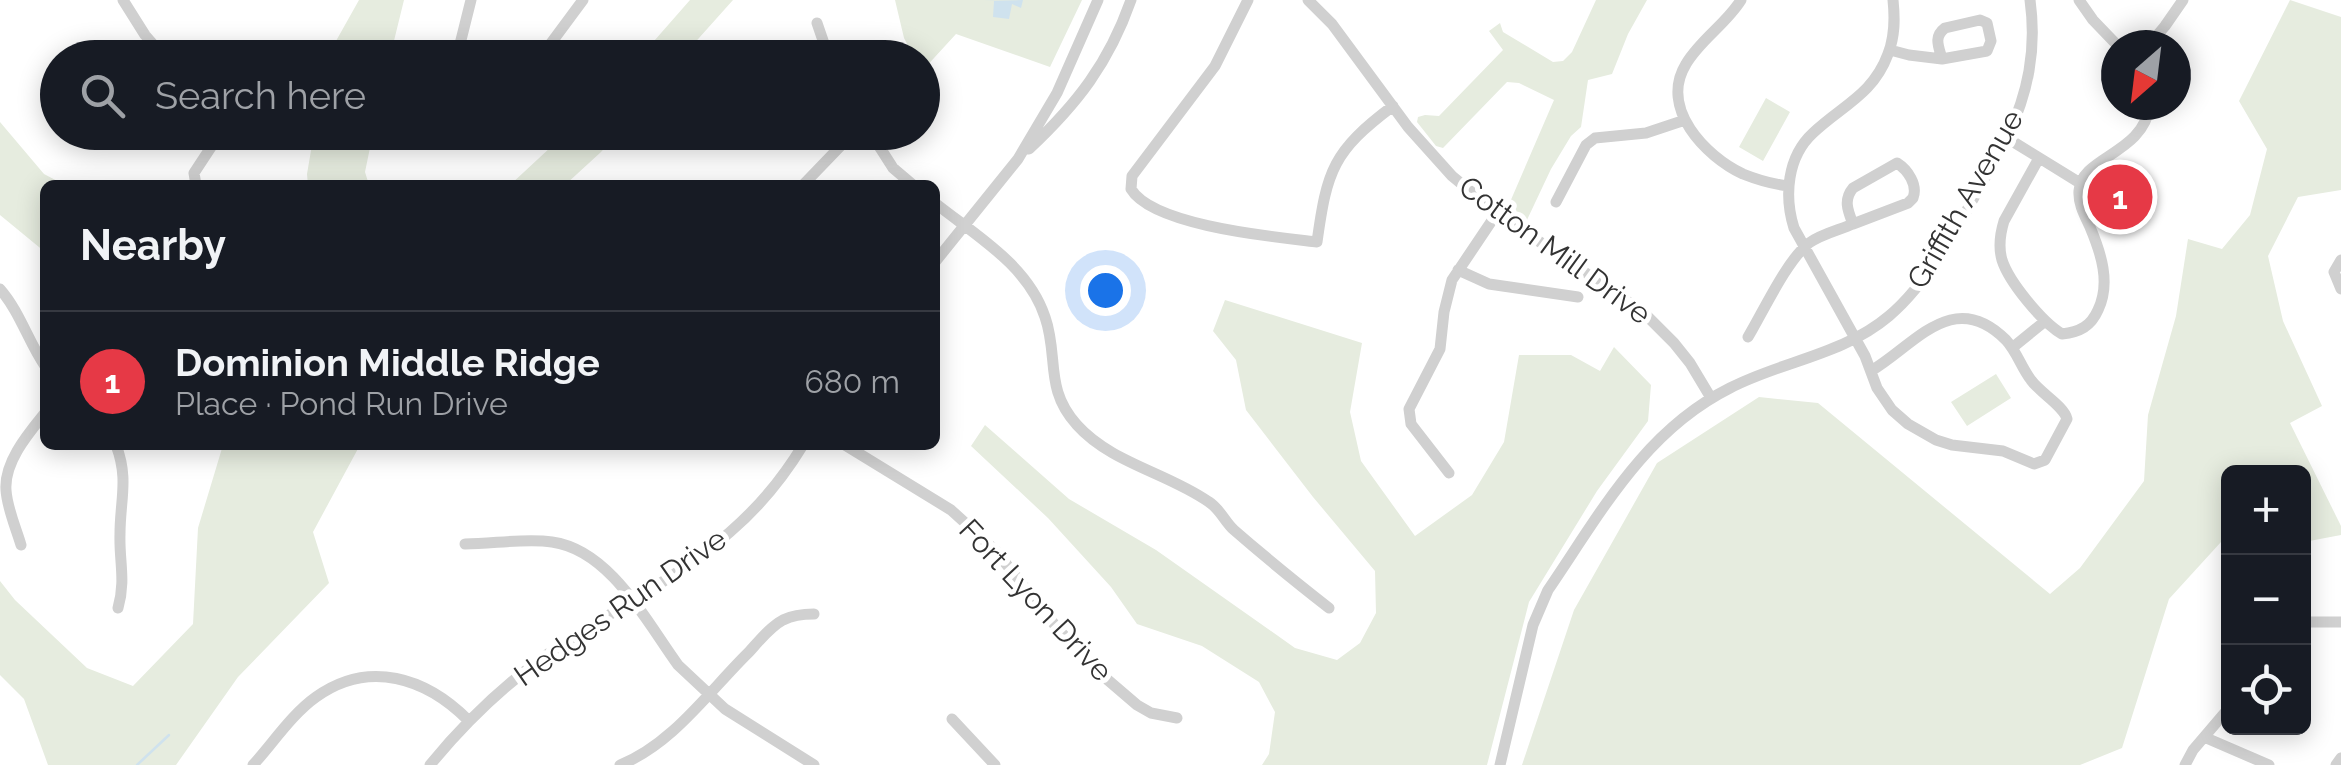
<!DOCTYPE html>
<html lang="en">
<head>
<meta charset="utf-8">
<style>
	body { margin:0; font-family:Raleway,sans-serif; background:#242831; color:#f1f3f6 }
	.controls { position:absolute; right:30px; bottom:30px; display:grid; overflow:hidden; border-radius:15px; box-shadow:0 5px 25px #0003 }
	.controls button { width:90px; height:90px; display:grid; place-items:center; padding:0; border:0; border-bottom:2px solid #363941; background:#171b24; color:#f1f3f6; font:50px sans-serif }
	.compass { position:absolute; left:2101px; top:30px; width:90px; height:90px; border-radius:50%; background:#171b24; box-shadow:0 5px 25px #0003; rotate:208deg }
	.you { position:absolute; left:1105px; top:290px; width:35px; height:35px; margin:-25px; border:8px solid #fff; border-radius:50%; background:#1a73e8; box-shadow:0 0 0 15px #1a73e833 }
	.badge { display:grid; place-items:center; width:65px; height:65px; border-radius:50%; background:#e63946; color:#fff; font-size:32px; font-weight:700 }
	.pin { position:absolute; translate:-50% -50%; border:5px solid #fff; box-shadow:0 2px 10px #0006 }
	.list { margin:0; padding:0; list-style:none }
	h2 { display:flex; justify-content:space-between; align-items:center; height:130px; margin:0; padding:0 40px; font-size:42px }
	h2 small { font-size:32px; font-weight:400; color:#9ea1a6 }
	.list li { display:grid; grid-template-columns:65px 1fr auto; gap:30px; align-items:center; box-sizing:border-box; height:140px; padding:0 40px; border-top:2px solid #363941 }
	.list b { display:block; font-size:38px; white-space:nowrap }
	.list p { margin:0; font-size:32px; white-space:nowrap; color:#9ea1a6 }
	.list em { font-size:32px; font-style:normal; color:#9ea1a6 }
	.icon { flex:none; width:55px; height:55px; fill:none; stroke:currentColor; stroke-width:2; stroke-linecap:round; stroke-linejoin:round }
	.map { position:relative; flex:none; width:2341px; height:765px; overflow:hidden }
	.search { position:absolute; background:#171b24; box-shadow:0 5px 25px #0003; left:40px; top:40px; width:900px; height:110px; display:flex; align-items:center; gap:25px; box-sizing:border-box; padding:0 35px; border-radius:55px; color:#9ea1a6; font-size:38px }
	.panel { position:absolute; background:#171b24; box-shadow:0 5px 25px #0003; left:40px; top:180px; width:900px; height:270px; border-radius:15px }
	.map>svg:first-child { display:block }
	.green { fill:#e6ecdf }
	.water { fill:#cfe2ee }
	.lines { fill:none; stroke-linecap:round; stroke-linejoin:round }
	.stream { stroke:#cfe2ee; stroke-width:2.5 }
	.minor { stroke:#d0d0d0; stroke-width:11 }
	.labels { text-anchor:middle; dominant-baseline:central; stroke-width:10; stroke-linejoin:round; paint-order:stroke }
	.street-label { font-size:30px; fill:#333; stroke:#fff }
</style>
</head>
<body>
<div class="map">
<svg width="2341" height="765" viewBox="0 0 2341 765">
	<rect width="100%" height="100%" fill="#fff"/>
	<path class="green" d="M359 0H404L390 57H327Z
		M690 0H733L682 57H640Z
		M895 0H1082L1050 67 956 34 923 70 922 58 914 57 904 38Z
		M1596 0H1647L1628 34 1612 74 1588 80 1581 127 1571 136 1551 169 1526 222 1507 209 1554 100 1519 83 1507 82 1443 148 1436 146 1417 122 1418 117 1425 115 1439 116 1503 50 1489 31 1500 23 1503 32 1553 62 1563 61 1572 52Z
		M2290 0 2341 17V190L2298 197 2268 256 2283 321 2322 406 2290 423 2341 526V535L2304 542V472H2228V542H2221L2169 599 2122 748 2080 765H1522L1574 610 1657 463 1759 397 1818 403 2050 594 2080 568 2144 481 2148 415 2176 316 2188 239 2222 249 2250 215 2267 149 2239 101Z
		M1766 98 1790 112 1763 161 1739 147Z
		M0 122 44 174 65 185H45V252L0 215Z
		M314 133H373L365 172 369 185H308L307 174Z
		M566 133H618L601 152 565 185H510Z
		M1225 300 1362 343 1350 412 1361 461 1415 536 1472 495 1504 442 1519 355H1571L1600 371 1614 347 1651 385 1648 421 1597 491 1529 602 1487 765H1262L1269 754 1275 712 1259 682 1202 646 1137 624 1111 587 1048 518 971 446 985 425 1069 499 1156 550 1295 648 1337 660 1360 643 1376 613 1375 571 1313 497 1246 410 1236 360 1213 331Z
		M1996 374 2011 398 1967 426 1951 402Z
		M223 445H360L313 532 329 583 238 677 176 765H48L24 699 0 675V581L15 600 87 668 133 686 193 624 198 528Z"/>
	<path class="water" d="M1023 0 1021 8 1012 4 1009 19 993 17 994 1H984Z"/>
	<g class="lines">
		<path class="stream" d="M137 765 169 735"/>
		<path class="minor" d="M123 0 145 35 165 58
			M1248 0 1215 66 1132 176 1131 189C1153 226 1275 237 1317 242 1327 170 1333 151 1393 106
			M1308 0 1332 24 1408 127 1452 176 1497 213 1642 311 1674 343 1690 363 1711 398
			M1741 0C1726 24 1700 40 1686 64 1659 108 1705 156 1743 174 1758 180 1772 184 1788 186
			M2079 0 2093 20 2117 45
			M1980 20 1987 23 1991 41 1987 51 1942 59C1939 47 1933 37 1945 28Z
			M817 23 829 58
			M2149 45 2165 26 2183 0
			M1890 50 1909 55 1942 59
			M127 58 150 42
			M459 58V48L471 0
			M540 58 583 0
			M870 132 893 168 913 185
			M2007 138 2080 183
			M1029 149C1077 104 1109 63 1131 0
			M2039 158 2004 221C2000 234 1998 246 2002 260 2009 282 2042 322 2062 334 2080 332 2091 326 2098 310 2111 283 2101 253 2090 227 2085 216 2078 204 2079 191 2081 156 2143 155 2150 105
			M1897 163C1908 170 1918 185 1913 198L1908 203 1853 224C1848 211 1843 200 1853 188Z
			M196 185 194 173 221 132
			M803 185 854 132
			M1556 202 1586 145 1595 138 1646 133 1685 120
			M935 203C975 235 1028 265 1045 317 1059 357 1044 389 1077 425 1111 463 1168 473 1209 502 1220 509 1225 522 1234 530 1265 557 1297 583 1329 608
			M2341 260 2334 272 2341 289
			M935 262 1018 159 1057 93 1098 0
			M1458 270 1489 284 1578 297
			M0 289C20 312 28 341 45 366
			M1748 337C1763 312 1787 260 1809 243 1821 234 1839 230 1853 224
			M2012 348 2044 322
			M1871 371C1915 345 1953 287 2006 340 2017 352 2021 367 2031 380 2040 393 2064 406 2067 419L2045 460 2034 464 2003 451 1952 445 1936 440 1908 424 1892 410 1877 388 1865 356 1794 228C1784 196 1787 157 1813 133 1841 106 1873 95 1888 54 1895 36 1895 19 1893 0
			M116 445C129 479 120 500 120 534 119 561 126 580 118 608
			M845 445 951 510 995 550 1058 629 1095 669 1137 705 1151 713 1177 718
			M1449 473 1411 424 1409 409 1440 349 1444 312 1452 280 1497 213
			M465 544C493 544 524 538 552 542 610 550 646 621 678 665L725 709 814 765
			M21 545C16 528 7 508 6 490 4 462 28 434 45 413
			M2304 622H2341
			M952 719 995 765
			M2204 737 2269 765
			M253 765C273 743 292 714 316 697 369 659 426 678 468 720
			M430 765C466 721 506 683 552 651 611 611 677 579 730 532 759 507 783 478 803 445
			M620 765C673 744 710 690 749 652 759 641 770 627 783 620 793 615 803 614 814 614
			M1500 765 1533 625 1548 590C1600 514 1644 431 1730 388 1782 361 1843 355 1889 316 1938 275 1975 193 2007 138 2028 93 2037 50 2030 0
			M2185 765 2193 750 2228 709
			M2336 765 2341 758"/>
	</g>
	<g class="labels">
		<g class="street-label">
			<text transform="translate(1965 199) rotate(-60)">Griffith Avenue</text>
			<text transform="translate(1555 250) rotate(36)">Cotton Mill Drive</text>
			<text transform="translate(1036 600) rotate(47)">Fort Lyon Drive</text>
			<text transform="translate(620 607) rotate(-35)">Hedges Run Drive</text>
		</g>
	</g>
</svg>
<div class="controls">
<button>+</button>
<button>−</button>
<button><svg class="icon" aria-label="locate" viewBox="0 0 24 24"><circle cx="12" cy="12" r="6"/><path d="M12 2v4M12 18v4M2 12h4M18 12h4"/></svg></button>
</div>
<svg class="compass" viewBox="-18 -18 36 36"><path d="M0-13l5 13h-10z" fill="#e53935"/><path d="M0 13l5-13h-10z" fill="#9ea1a6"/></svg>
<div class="you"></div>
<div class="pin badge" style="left:2120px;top:197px">1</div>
<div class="search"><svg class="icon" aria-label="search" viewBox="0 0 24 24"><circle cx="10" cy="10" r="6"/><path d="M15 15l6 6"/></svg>Search here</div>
<section class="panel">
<h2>Nearby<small></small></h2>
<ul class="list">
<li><span class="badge">1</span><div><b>Dominion Middle Ridge</b><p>Place · Pond Run Drive</p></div><em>680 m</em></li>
</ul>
</section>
</div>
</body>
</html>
